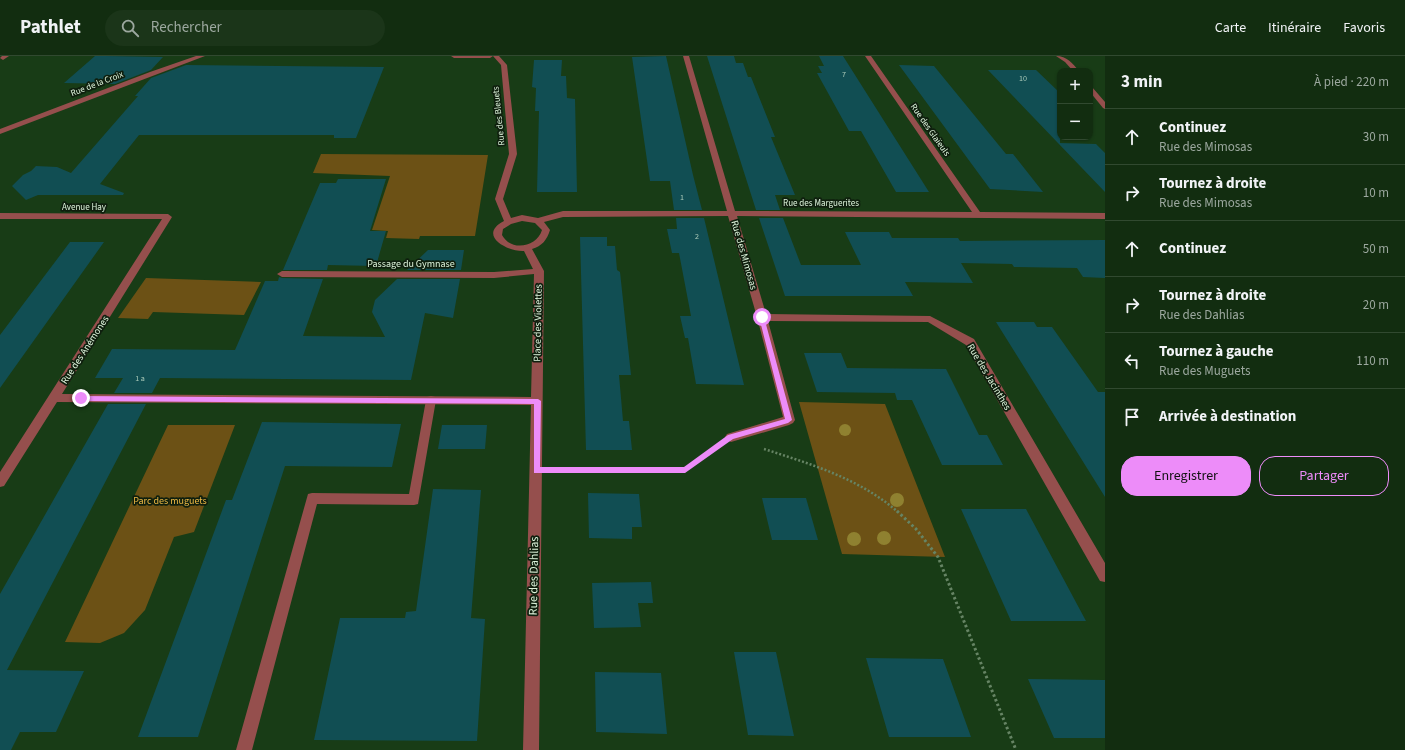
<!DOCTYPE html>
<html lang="fr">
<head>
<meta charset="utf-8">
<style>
	body { margin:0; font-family:"Source Sans 3",sans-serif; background:#1b3519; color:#f1f3f6 }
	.controls { position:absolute; right:12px; top:12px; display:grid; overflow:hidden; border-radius:8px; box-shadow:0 1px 3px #0004 }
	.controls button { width:36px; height:36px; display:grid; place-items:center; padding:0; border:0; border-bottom:1px solid #314930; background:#122d10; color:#f1f3f6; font:20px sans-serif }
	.stop { position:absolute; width:12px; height:12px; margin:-9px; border:3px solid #ed8cf9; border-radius:50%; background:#fff }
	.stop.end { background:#ed8cf9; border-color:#fff; box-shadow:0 1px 4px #0008 }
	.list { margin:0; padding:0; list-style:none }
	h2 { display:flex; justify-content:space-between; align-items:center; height:52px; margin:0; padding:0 16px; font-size:17px }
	h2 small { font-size:13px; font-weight:400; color:#9ca89f }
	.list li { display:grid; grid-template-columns:26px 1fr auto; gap:12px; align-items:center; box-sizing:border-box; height:56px; padding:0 16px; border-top:1px solid #314930 }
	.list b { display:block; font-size:15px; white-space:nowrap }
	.list p { margin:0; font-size:13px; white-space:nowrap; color:#9ca89f }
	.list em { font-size:13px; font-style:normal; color:#9ca89f }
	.actions { display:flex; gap:8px; padding:12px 16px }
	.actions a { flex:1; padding:9px 0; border:1px solid #ed8cf9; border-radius:16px; text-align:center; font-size:14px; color:#ed8cf9 }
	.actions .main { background:#ed8cf9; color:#111 }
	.icon { flex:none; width:22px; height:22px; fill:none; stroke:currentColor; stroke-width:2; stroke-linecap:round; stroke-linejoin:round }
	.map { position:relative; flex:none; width:1105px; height:694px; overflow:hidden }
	header { display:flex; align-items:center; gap:24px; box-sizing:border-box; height:56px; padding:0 20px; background:#122d10; border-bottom:1px solid #314930 }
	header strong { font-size:19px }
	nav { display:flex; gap:22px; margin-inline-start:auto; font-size:14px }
	.search { width:280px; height:36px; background:#1b3519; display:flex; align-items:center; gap:10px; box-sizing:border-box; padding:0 14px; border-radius:22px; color:#9ca89f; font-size:15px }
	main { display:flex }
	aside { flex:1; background:#122d10 }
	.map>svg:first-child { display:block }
	.green { fill:#6c5115 }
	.building { fill:#114e53 }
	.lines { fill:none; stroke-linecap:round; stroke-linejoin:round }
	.path-far1 { stroke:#668464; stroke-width:2.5; stroke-dasharray:2 2; stroke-linecap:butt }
	.path { stroke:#668464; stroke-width:3; stroke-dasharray:2.5 2.5; stroke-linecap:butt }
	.service { fill:#954f4d; fill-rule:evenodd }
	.minor { fill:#954f4d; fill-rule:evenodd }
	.tree { fill:#8f8130 }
	.route { fill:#ed8cf9 }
	.labels { text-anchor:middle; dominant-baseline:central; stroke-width:3.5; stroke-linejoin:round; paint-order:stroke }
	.number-label { font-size:8px; fill:#accbba }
	.far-street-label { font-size:9px; fill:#dff5dd; stroke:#0f1f0e }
	.street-label { font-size:10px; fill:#dff5dd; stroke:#0f1f0e }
	.park-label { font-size:10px; fill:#f0ba45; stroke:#0f1f0e }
	.near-street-label { font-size:12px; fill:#dff5dd; stroke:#0f1f0e }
</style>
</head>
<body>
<header>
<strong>Pathlet</strong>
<div class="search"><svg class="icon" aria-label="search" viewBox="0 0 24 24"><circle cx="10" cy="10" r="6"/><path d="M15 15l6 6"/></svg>Rechercher</div>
<nav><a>Carte</a><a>Itinéraire</a><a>Favoris</a></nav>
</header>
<main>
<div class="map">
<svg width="1105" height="694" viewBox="0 0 1105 694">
	<rect width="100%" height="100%" fill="#183c16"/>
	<path class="green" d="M321 98 488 99 475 180H420L419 183 386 182 388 175 372 174 390 120 313 117Z
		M146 222 261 226 244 259 153 256 148 263 118 262Z
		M799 346 885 348 945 501 842 498Z
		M168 369H235L194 476 174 481 145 554 124 577 100 587 65 586Z"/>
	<path class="building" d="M95 0H106L163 1 151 14 115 28 64 27Z
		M666 0 693 119 702 154H674L670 125H650L632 1Z
		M707 0H734L736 7H743L748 21H751L775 81H771L795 139H775L780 154H756Z
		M819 0H843L929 136H896L861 75H849L817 17H822L818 10H824Z
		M534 4H562L561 20H566L567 42 575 43 577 136H537L539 55H535L536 32 532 31Z
		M186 9 384 11 356 82H334V79H139L100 128 124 137 123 139H38L26 144 12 130 23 119 31 115 36 110 57 111 71 117 138 40H135L151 22Z
		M899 9 934 10 1006 98H1013L1043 136 990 133Z
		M988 14H1036L1060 37V87L1096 88 1105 97V136Z
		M338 123H386L370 175H386L376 210 328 209 327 214H283L320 127H336Z
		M676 162H704L744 329 696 328 688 282H685L680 260H691L679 197H672L667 173H677Z
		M759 162H783L801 209H861L845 176H889L892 182H958L960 185 1105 184V222L1083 221 1077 212 1014 211 1012 208 961 207 973 227 905 226 913 240H785Z
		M580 181H607V190H615L617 214 620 216 631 319H619L623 365H629L632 394H586Z
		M70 186H104L0 332V279Z
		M428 194H464L461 214H407Z
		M279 221 282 222 323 223 303 280 385 281 372 256 375 244 397 223H460L453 262 425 257 411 324 160 322 152 337H114L123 322H95L112 293 235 294 265 225H278Z
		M996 266H1034L1037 271H1052L1098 336H1105V441Z
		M804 297H841L847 312 946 313 979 379H987L1003 409H942L912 344H897L895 337 817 336Z
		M108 348H146L7 614 84 615 56 676H20L11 694H0V538Z
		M262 366 401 368 392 411 285 410 198 681H138L226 444H232Z
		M442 369H487L485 393H438Z
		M433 433 481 434 471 562 485 563 477 685 314 684 340 562H405L406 556 416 555Z
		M588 437 639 438 642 471H632V483L589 482Z
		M762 442H806L818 484H772Z
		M961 453H1026L1086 565H1011Z
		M651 526 653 547H638L641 571 594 572 592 527Z
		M734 596H776L794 680 748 679Z
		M866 602 943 603 971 681H889Z
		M595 616 661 617 667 678 596 676Z
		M1028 623 1105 624V682H1054Z"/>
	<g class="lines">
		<path class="path-far1" d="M764 393C811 408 860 423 898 456
			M557 414H685L715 393"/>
		<path class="path" d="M897 455 916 473 938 501 1016 694"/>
		<path class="service" d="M431 340 435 341 436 344 418 448 414 449 317 448 252 694H236L308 438 312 437 409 438 426 344 427 341Z"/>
		<path class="minor" d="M2 0H9L3 4 0 2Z
			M196 0H205L0 78V73L150 16Z
			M451 0H499L507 9 517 98 503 143 511 162 522 159 538 162 563 155H727L683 0H689L735 155 972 156 865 0H871L980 156 1105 157V163L737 160 766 258 930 260 974 283 1105 507V526L1100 525 966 289 928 266 768 265 795 364 793 367 789 369 731 386 727 384 725 381 727 378 783 361 757 261 728 160 563 161 544 166 550 174C547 184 542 190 532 193L544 215 539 694H523L531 349 57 346 4 430 0 431V416L162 163H0V157L168 158 172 161 62 338 531 341 534 218 494 222 282 221 277 218 282 215 494 216 533 213 524 195C507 196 477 179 504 165L495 143 509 98 501 9 493 0 490 2H454ZM522 165 535 167 542 174C537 191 511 196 502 179L503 173 511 168Z
			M1056 0C1067 0 1072 7 1079 15H1073L1065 6Z
			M1090 30 1092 31 1105 46V53L1103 52 1090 36Z"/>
	</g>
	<g class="tree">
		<circle cx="845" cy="374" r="6"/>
		<circle cx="897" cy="444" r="7"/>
		<circle cx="884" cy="482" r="7"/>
		<circle cx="854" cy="483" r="7"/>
	</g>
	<path class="route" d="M762 259 764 261 792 364 788 367 733 383 685 417H534V348L81 345 78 342 81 340 538 343 541 345 540 411H684L728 379 785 363 759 261Z"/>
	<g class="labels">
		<g class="number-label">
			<text x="844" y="18">7</text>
			<text x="1023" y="22">10</text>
			<text x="682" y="141">1</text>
			<text x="697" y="180">2</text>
			<text x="140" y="322">1 a</text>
		</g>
		<g class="far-street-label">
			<text transform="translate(97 28) rotate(-21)">Rue de la Croix</text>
			<text transform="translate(499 60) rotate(-96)">Rue des Bleuets</text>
			<text transform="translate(930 74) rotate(55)">Rue des Glaïeuls</text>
			<text x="821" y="147">Rue des Marguerites</text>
			<text x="84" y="151">Avenue Hay</text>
		</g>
		<g class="street-label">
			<text transform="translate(744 199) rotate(74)">Rue des Mimosas</text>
			<text x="411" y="208">Passage du Gymnase</text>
			<text transform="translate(538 267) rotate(-89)">Place des Violettes</text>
			<text transform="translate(85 294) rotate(-57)">Rue des Anémones</text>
			<text transform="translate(989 321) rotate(59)">Rue des Jacinthes</text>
		</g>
		<g class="park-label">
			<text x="170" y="445">Parc des muguets</text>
		</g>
		<g class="near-street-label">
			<text transform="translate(534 520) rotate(-89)">Rue des Dahlias</text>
		</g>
	</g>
</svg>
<div class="controls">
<button>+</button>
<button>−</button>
</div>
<div class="stop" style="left:762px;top:261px"></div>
<div class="stop end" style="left:81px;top:342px"></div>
</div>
<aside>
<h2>3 min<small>À pied · 220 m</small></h2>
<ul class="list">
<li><svg class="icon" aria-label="ahead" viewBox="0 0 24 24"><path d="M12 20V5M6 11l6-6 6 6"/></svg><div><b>Continuez</b><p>Rue des Mimosas</p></div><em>30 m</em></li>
<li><svg class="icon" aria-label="right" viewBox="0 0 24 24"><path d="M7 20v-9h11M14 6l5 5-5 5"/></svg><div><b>Tournez à droite</b><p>Rue des Mimosas</p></div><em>10 m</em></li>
<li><svg class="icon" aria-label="ahead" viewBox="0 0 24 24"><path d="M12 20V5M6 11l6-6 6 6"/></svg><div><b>Continuez</b></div><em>50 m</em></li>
<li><svg class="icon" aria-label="right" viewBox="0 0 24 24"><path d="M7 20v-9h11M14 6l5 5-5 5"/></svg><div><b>Tournez à droite</b><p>Rue des Dahlias</p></div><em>20 m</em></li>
<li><svg class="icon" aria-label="left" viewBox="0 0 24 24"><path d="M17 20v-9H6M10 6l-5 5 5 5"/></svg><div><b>Tournez à gauche</b><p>Rue des Muguets</p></div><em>110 m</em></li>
<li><svg class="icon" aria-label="arrive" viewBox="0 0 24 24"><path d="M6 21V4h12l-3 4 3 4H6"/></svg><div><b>Arrivée à destination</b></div></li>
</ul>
<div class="actions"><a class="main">Enregistrer</a><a>Partager</a></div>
</aside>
</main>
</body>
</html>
